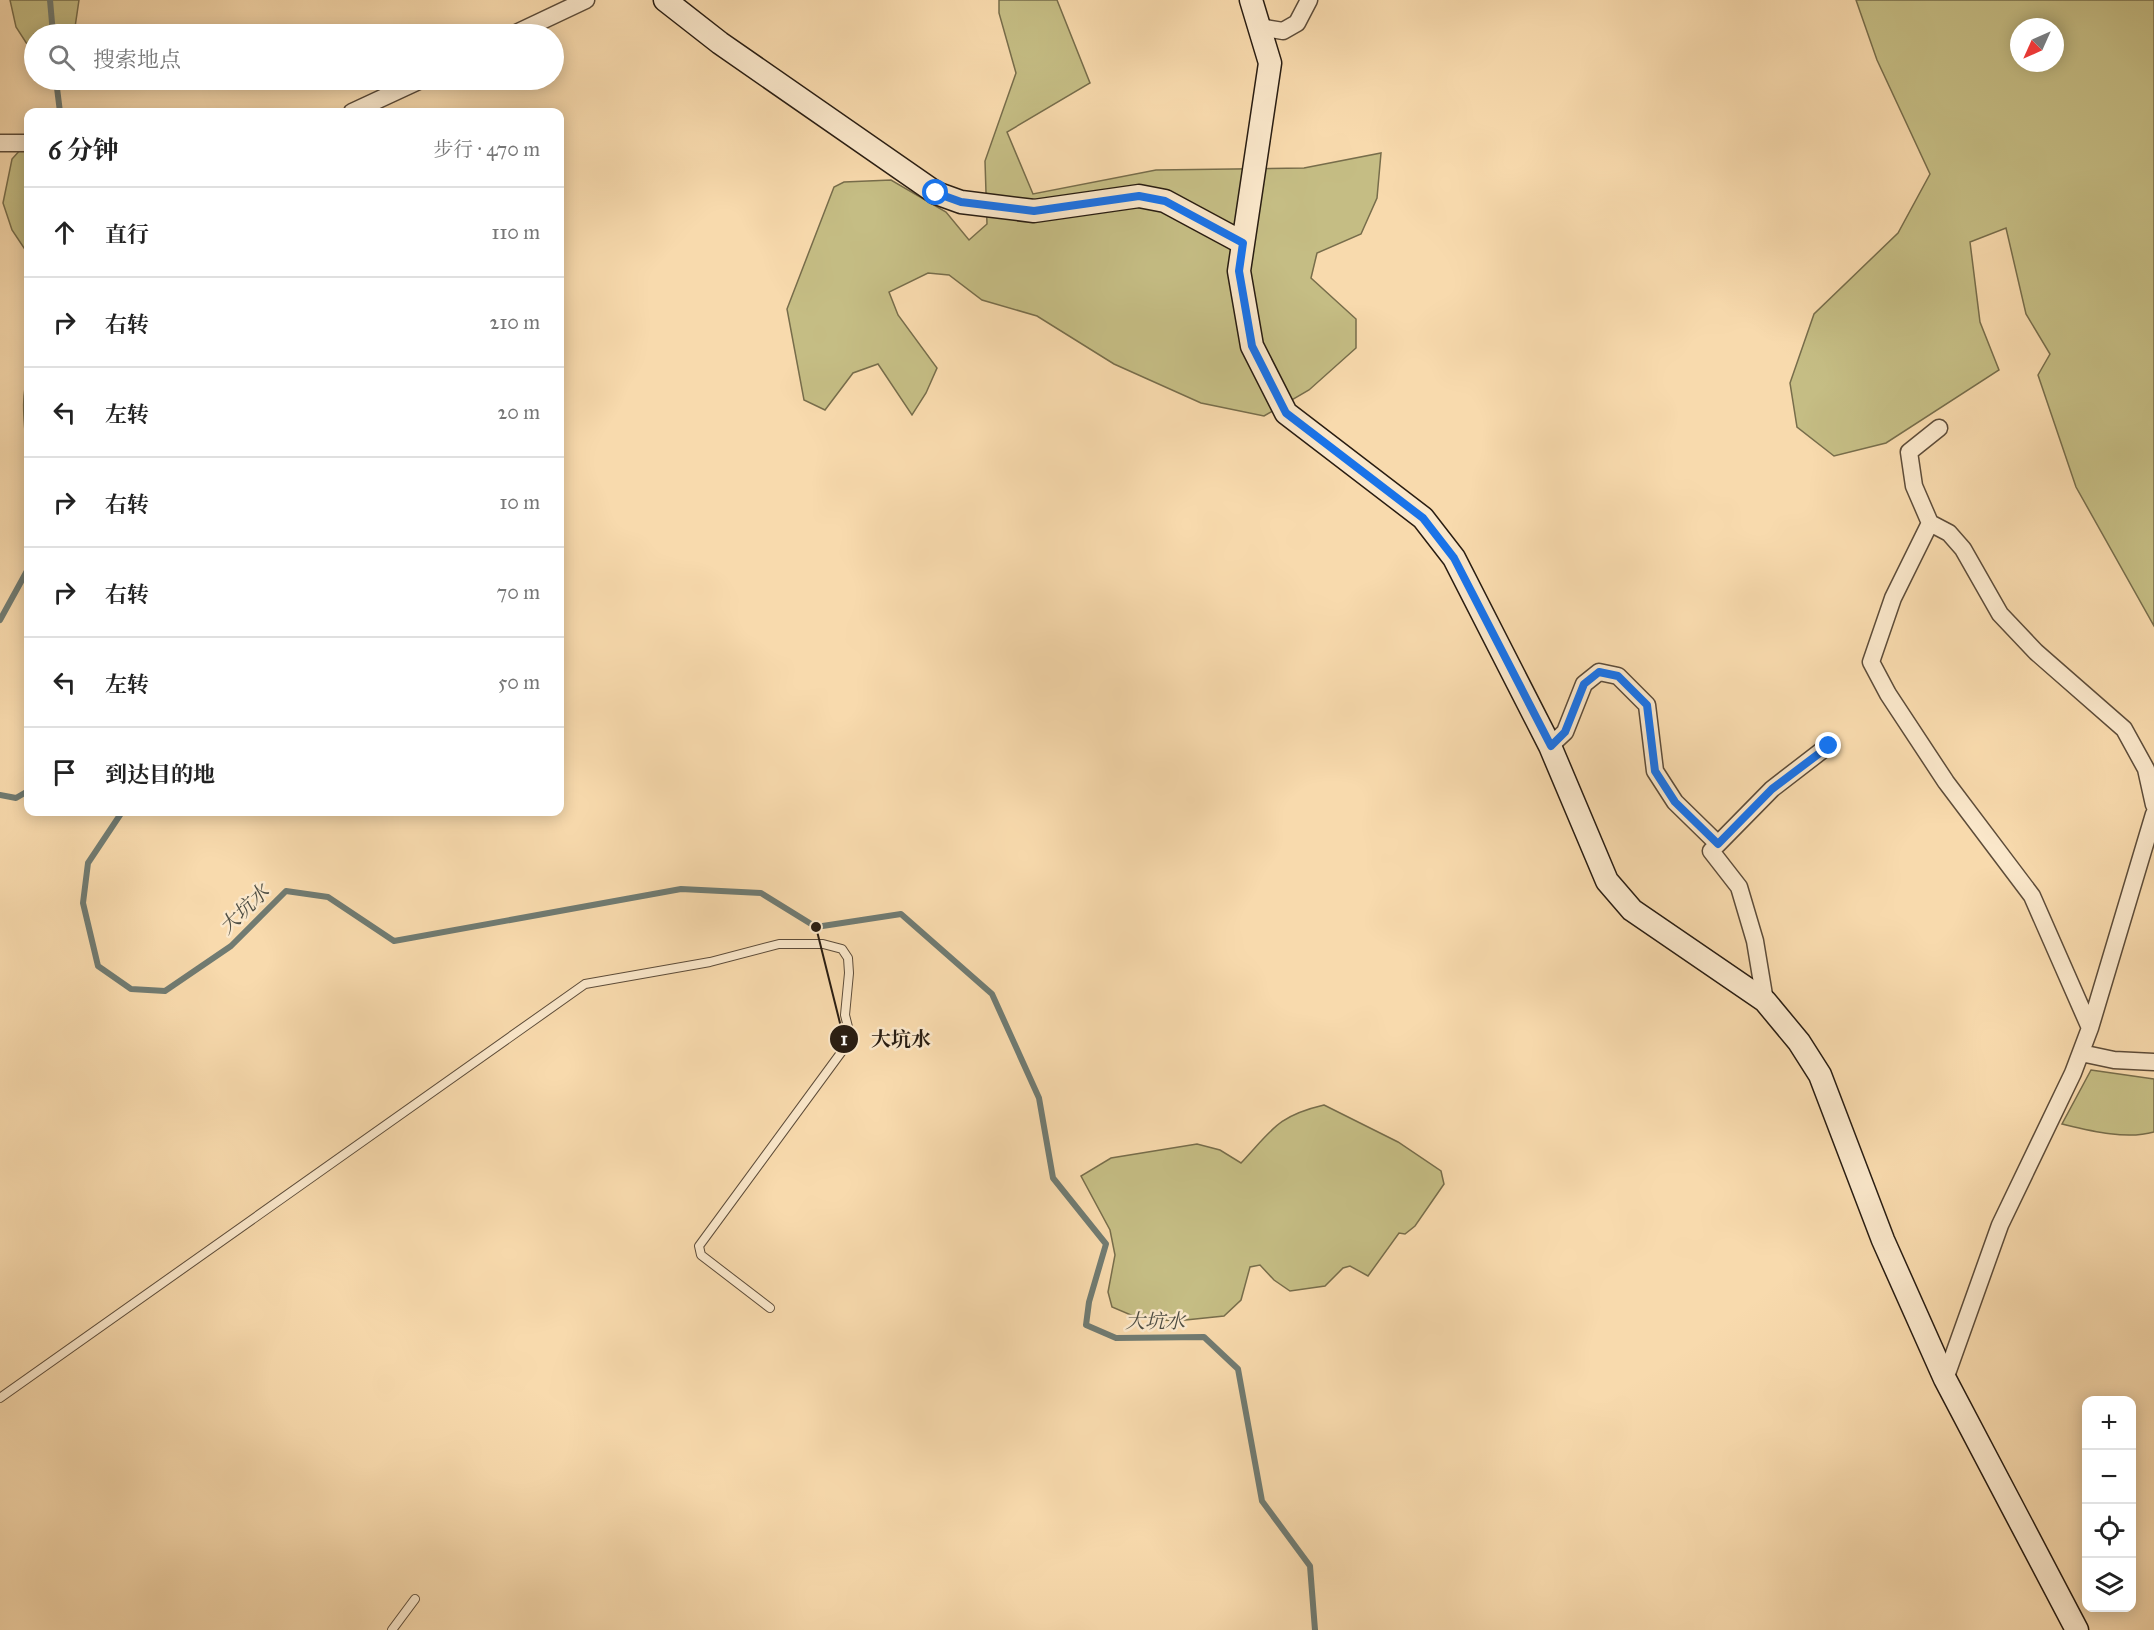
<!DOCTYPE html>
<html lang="zh">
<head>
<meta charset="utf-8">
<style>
	body { margin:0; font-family:"IM FELL Great Primer","Noto Serif SC",serif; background:#f2f2f2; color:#222 }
	.controls { position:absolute; right:18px; bottom:18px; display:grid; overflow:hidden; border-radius:12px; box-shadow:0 3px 15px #0003 }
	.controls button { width:54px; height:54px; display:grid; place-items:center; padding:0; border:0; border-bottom:2px solid #e0e0e0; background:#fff; color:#222; font:30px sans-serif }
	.compass { position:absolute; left:2010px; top:18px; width:54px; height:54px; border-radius:50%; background:#fff; box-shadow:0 3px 15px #0003; rotate:225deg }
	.stop { position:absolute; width:18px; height:18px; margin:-14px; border:4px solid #1a73e8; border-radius:50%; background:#fff }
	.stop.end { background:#1a73e8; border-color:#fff; box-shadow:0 2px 6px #0008 }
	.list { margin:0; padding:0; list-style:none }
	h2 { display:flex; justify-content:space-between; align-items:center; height:78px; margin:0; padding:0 24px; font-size:26px }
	h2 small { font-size:20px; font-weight:400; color:#767676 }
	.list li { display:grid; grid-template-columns:39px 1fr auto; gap:18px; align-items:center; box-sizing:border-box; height:90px; padding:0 24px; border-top:2px solid #e0e0e0 }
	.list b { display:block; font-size:22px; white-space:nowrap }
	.list em { font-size:20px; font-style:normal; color:#767676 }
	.icon { flex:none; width:33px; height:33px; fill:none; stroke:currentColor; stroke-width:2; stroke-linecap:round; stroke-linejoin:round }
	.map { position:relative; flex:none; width:2154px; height:1630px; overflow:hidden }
	.search { position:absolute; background:#fff; box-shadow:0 3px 15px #0003; left:24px; top:24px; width:540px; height:66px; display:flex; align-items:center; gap:15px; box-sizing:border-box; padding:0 21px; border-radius:33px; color:#767676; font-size:22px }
	.panel { position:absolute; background:#fff; box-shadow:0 3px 15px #0003; left:24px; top:108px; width:540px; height:708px; border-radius:12px }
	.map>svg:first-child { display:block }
	.green { fill:#c5bd84; stroke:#776d4b; stroke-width:1.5; fill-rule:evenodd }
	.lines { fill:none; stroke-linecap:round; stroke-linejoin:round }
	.stream { stroke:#707b72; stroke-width:6 }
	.lane-casing { stroke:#5d4c39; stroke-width:10 }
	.street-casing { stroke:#5d4c39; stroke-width:19 }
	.secondary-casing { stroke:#291d12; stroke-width:25 }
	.lane { stroke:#fae7ca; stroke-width:8 }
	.street { stroke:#fae7ca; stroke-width:16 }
	.secondary { stroke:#fae7ca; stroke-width:22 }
	.route { stroke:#1a73e8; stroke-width:8 }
	.labels { text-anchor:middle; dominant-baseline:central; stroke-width:5; stroke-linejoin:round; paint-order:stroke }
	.water-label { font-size:20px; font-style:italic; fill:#4c4c42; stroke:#fae7ca }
	.leader { fill:none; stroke:#291d12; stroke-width:2 }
	.callout-dot { fill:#291d12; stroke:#fae7ca; stroke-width:2 }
	.mark-label { font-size:18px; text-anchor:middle; font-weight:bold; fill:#fff }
	.callout-label { font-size:20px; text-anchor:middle; font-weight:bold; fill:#291d12; stroke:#fae7ca; stroke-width:5; stroke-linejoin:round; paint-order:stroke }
</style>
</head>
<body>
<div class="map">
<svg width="2154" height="1630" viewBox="0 0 2154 1630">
	<rect width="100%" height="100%" fill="#f8daad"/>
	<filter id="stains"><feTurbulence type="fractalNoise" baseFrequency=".00333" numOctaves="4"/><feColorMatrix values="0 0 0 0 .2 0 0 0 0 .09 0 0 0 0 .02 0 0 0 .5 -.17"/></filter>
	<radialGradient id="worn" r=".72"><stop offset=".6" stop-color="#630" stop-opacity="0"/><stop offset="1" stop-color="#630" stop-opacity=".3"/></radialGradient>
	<path class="green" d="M10 0H79L74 34H34V55L16 27Z
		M999 0H1057L1090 83 1007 132 1033 194 1156 170 1304 168 1381 153 1377 198 1361 234 1317 253 1311 278 1356 319V348L1309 390 1264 416 1201 403 1114 364 1037 316 982 300 949 275 928 273 889 292 898 315 937 368 926 393 912 415 878 364 853 373 825 410 804 400 787 309 834 187 844 182 891 180 946 212 969 240 987 224 985 161 1016 73 999 13Z
		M1856 0H2154V626L2076 487 2038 375 2050 354 2026 314 2006 228 1970 242 1980 322 1999 370 1886 443 1834 456 1797 427 1790 383 1814 314 1898 233 1930 174 1877 60ZM2019 27H2055V63H2019Z
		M22 148H28V254L12 230 3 203 12 159Z
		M28 373V479C25 467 27 457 26 445 24 417 21 400 28 373Z
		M2091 1070 2154 1079V1132C2126 1140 2091 1131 2062 1124Z
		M1324 1105 1398 1142 1441 1171 1444 1184 1415 1226 1405 1234 1399 1233 1368 1276 1350 1266 1343 1268 1325 1286 1290 1291 1274 1280 1260 1265 1250 1267 1241 1300 1224 1316 1176 1321 1138 1318 1112 1307 1108 1292 1115 1255 1110 1230 1081 1176 1111 1158 1197 1144 1220 1150 1241 1163C1272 1130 1277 1116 1324 1105Z"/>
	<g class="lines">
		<path class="stream" d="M50 0 53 34
			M56 80 60 112
			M0 620 28 569
			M0 795 16 798 28 791
			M122 812 88 863 83 903 98 966 131 989 165 991 231 946 286 891 328 897 394 941 681 889 761 893 816 927 901 914 992 994 1039 1098 1053 1178 1106 1244 1089 1302 1086 1325 1116 1338 1204 1337 1238 1369 1262 1501 1310 1566 1315 1630"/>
		<defs>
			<path id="lane" d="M0 1398 585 984 710 962 779 944H823L842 949 848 958 849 973 845 1015 851 1039 699 1246 701 1255 770 1308
				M392 1630 415 1599"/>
			<path id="street" d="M1259 27 1283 31 1297 23 1309 0
				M514 34 586 0
				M352 112 421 80
				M0 143H28
				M1939 428 1909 452 1914 486 1930 523 1949 533 1963 549 2000 614 2036 652 2124 729 2146 769 2154 805
				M1930 523 1893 598 1871 662 1888 694 1946 782 2032 896 2090 1028
				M1550 746 1565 732 1584 684 1599 672 1618 676 1647 705 1655 771 1675 802 1718 844
				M1765 1001 1755 941 1739 887 1711 851 1772 789 1829 745
				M2081 1053 2114 1060 2154 1062
				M1945 1379 2000 1225 2073 1073 2090 1028 2154 814"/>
			<path id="secondary" d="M665 0 720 43 936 193 961 202 1034 211 1139 196 1165 201 1243 243
				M1251 0 1270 63 1239 271 1252 346 1286 413 1423 518 1454 558 1550 746 1607 881 1632 910 1765 1001 1799 1042 1820 1075 1883 1240 1945 1379 2077 1630"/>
		</defs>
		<use href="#lane" class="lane-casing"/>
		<use href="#street" class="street-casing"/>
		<use href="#secondary" class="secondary-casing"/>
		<use href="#lane" class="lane"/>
		<use href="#street" class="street"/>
		<use href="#secondary" class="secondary"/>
	</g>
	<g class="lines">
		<path class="route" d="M936 193 961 202 1034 211 1139 196 1165 201 1243 243 1239 271 1252 346 1286 413 1423 518 1454 558 1551 746 1565 732 1584 684 1599 672 1618 676 1647 705 1655 771 1675 802 1718 844 1772 789 1829 746"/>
	</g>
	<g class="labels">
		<g class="water-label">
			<text transform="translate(244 909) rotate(-44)">大坑水</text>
			<text x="1155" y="1321">大坑水</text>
		</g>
	</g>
	<path class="leader" d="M816 927L844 1039"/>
	<g class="callout-dot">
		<circle cx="816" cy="927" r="6"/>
		<circle cx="844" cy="1039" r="15"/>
	</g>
	<g class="mark-label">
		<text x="844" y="1045">1</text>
	</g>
	<g class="callout-label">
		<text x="901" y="1046">大坑水</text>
	</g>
	<rect width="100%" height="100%" filter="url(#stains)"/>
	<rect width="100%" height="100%" fill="url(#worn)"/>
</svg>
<div class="controls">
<button>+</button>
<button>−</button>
<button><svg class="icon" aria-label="locate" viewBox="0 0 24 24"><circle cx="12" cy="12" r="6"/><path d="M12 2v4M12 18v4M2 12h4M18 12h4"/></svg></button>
<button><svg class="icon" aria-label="layers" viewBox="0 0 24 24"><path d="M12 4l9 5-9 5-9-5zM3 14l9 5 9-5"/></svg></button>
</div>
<svg class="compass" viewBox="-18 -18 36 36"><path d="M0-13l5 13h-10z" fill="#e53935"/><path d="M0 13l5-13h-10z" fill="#767676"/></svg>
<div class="stop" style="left:936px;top:193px"></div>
<div class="stop end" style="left:1829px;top:746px"></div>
<div class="search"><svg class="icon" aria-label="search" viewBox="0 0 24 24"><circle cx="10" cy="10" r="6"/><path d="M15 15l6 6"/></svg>搜索地点</div>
<section class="panel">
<h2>6 分钟<small>步行 · 470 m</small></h2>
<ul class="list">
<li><svg class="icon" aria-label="ahead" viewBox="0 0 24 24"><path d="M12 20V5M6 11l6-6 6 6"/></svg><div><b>直行</b></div><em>110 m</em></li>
<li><svg class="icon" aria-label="right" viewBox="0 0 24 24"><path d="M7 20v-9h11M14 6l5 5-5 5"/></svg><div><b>右转</b></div><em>210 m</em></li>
<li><svg class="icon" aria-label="left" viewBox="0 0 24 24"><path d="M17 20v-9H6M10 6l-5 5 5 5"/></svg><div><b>左转</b></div><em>20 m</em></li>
<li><svg class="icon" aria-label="right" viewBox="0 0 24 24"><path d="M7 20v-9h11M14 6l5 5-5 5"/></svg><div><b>右转</b></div><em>10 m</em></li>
<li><svg class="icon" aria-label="right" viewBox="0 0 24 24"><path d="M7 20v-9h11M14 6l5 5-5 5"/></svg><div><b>右转</b></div><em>70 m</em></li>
<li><svg class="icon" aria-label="left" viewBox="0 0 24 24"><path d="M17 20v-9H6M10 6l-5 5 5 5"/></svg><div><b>左转</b></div><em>50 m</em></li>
<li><svg class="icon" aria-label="arrive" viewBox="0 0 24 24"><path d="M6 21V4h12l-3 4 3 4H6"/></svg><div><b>到达目的地</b></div></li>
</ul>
</section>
</div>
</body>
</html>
